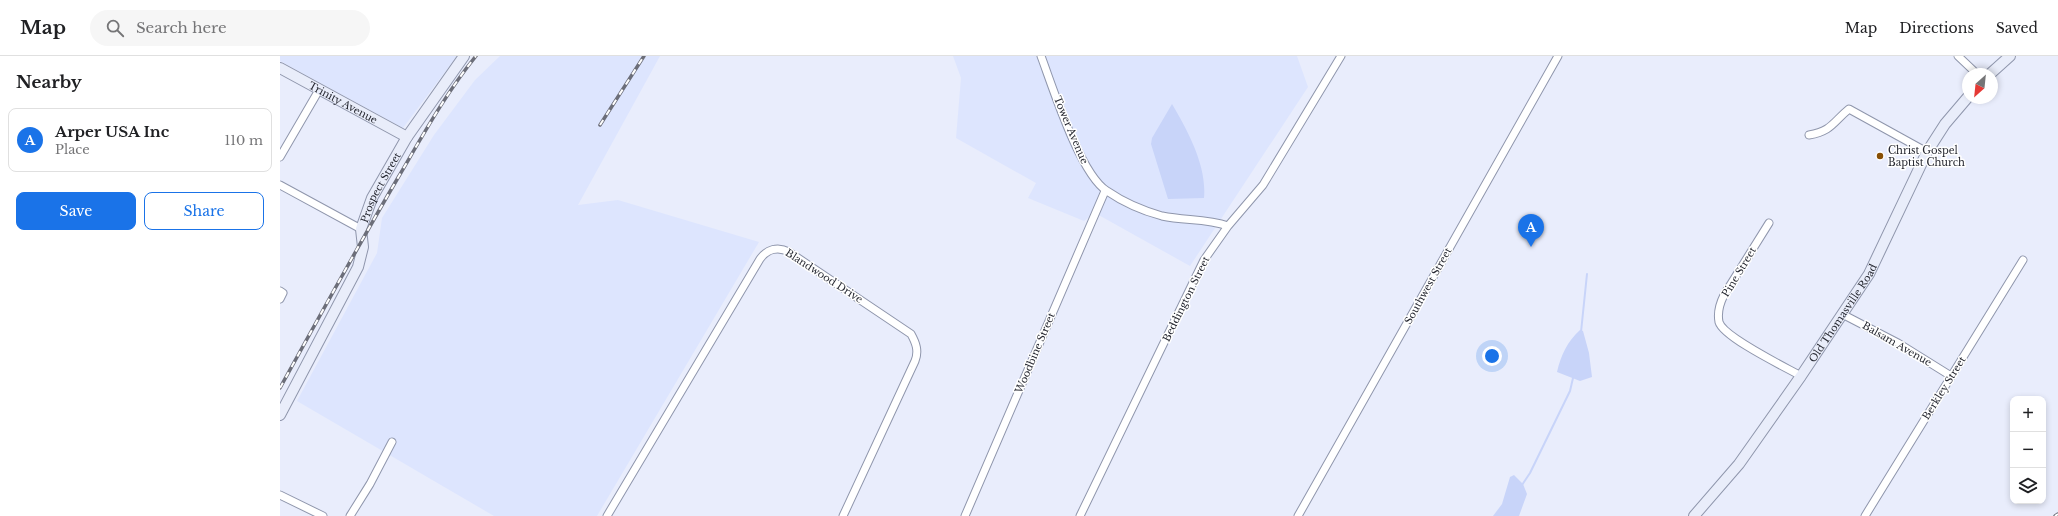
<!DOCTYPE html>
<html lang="en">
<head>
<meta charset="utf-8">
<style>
	body { margin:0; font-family:"Libre Baskerville",serif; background:#f6f6f6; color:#202124 }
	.controls { position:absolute; right:12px; bottom:12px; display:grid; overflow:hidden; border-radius:8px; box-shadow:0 2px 6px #0003 }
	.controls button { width:36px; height:36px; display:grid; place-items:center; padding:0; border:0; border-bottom:1px solid #e0e0e0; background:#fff; color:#202124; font:20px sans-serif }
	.compass { position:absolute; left:1682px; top:12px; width:36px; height:36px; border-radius:50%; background:#fff; box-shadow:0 2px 6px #0003; rotate:207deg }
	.you { position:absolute; left:1212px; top:300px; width:14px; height:14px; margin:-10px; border:3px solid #fff; border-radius:50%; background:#1a73e8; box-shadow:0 0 0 6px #1a73e833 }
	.badge { display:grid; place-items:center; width:26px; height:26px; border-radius:50%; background:#1a73e8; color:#fff; font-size:13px; font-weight:700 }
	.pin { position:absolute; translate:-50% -33px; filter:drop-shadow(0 1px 2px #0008) }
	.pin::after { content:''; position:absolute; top:21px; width:14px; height:12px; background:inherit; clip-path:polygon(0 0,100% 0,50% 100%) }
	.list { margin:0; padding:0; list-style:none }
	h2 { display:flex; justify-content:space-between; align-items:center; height:52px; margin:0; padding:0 16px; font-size:17px }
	h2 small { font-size:13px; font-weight:400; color:#757577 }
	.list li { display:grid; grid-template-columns:26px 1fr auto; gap:12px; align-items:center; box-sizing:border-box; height:64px; margin:0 8px 8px; padding:0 8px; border:1px solid #e0e0e0; border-radius:8px }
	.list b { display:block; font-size:15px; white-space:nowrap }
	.list p { margin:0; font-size:13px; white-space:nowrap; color:#757577 }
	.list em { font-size:13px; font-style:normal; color:#757577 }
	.actions { display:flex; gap:8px; padding:12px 16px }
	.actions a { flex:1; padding:9px 0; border:1px solid #1a73e8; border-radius:8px; text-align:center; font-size:14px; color:#1a73e8 }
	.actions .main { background:#1a73e8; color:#fff }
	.icon { flex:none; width:22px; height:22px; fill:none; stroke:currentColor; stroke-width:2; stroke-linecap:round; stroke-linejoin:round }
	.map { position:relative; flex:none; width:1778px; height:460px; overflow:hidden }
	header { display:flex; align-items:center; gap:24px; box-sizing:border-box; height:56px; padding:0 20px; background:#fff; border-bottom:1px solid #e0e0e0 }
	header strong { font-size:19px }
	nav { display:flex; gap:22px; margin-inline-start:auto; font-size:14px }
	.search { width:280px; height:36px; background:#f6f6f6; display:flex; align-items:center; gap:10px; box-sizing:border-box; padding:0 14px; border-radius:22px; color:#757577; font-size:15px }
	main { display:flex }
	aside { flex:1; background:#fff }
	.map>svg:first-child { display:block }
	.built { fill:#dde5fe }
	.water { fill:#c8d4f9 }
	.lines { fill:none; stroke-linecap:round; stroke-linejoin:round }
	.stream { stroke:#c8d4f9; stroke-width:2 }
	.street-casing { stroke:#8f96ac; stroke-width:9 }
	.secondary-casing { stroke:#8f96ac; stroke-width:12 }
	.street { stroke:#fff; stroke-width:7 }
	.secondary { stroke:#e9edfa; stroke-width:10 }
	.rail-casing { stroke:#6c6e79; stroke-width:3.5 }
	.rail { stroke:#fff; stroke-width:2; stroke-dasharray:6; stroke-linecap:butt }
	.poi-dot { fill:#884f04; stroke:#fff; stroke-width:1.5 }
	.labels { text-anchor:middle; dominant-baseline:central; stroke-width:3; stroke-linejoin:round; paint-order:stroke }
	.street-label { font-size:10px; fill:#272932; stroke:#fff }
	.poi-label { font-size:10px; fill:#272932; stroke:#fff; text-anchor:start }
</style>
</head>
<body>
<header>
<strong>Map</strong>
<div class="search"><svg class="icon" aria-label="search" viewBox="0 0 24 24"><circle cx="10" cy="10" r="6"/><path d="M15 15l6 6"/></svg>Search here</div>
<nav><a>Map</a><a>Directions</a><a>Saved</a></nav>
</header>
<main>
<aside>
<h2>Nearby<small></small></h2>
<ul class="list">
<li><span class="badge">A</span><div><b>Arper USA Inc</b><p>Place</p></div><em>110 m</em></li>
</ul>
<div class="actions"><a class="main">Save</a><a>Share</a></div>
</aside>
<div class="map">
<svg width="1778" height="460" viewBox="0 0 1778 460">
	<rect width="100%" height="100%" fill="#e9edfc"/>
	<path class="built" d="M0 0H177L123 72 0 5Z
		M220 0H380L298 149 338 144 479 186 317 460H214L17 345 97 197 102 162 154 79 195 24Z
		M673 0H1017L1028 31 910 210 815 157 804 165 748 142 756 127 676 82 681 22Z"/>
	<path class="water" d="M892 48C908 75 927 110 924 142L888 143 871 88 872 82Z
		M1300 274 1303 275 1309 297 1312 321 1300 325 1277 316C1281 299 1287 286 1300 274Z
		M1234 419 1243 428 1247 438 1239 460H1213L1222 448 1230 421Z"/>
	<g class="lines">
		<path class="stream" d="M1301 276 1307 218
			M1242 429 1250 417 1290 335 1293 322"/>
		<defs>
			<path id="street" d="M761 0C773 32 800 118 827 135 843 146 864 155 882 160 905 165 926 162 948 170
				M1678 0 1697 18
				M1529 79C1552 75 1553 66 1569 53L1647 96
				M0 101 39 34
				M0 129 81 173
				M1489 167 1444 239C1440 247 1437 256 1439 266 1443 281 1505 311 1521 320
				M0 235 3 237 0 243
				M1562 258 1618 287 1671 320
				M0 439 43 460
				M70 460 90 428 112 386
				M327 460 480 203C487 193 498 190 509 196L631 278C636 287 639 295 635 305L563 460
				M685 460 825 135
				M800 460 924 204 948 170 983 129 1061 0
				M1018 460 1278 0
				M1585 460 1743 204"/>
			<g id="secondary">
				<path id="s1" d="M0 12 127 81"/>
				<path d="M1710 18 1730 0"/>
				<path id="s2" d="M0 359 78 211 83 191 81 173 92 142 127 81 184 0"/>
				<path id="s3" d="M1414 460 1459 408 1521 320 1589 218 1647 96 1665 68 1688 41"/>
			</g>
		</defs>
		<use href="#street" class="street-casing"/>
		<use href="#secondary" class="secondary-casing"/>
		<use href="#street" class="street"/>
		<use href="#secondary" class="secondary"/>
		<defs>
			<path id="rail" d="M320 69 364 0
				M0 332C39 261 78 190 119 120 143 79 166 37 196 0
				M1775 460 1778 458"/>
		</defs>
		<use href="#rail" class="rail-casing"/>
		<use href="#rail" class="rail"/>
	</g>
	<circle class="poi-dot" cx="1600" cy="100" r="4"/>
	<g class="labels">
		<g class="street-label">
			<text stroke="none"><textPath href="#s1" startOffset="72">Trinity Avenue</textPath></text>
			<text transform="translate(791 74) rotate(67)">Tower Avenue</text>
			<text stroke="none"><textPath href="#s2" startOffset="252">Prospect Street</textPath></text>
			<text transform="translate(1459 216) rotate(-59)">Pine Street</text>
			<text transform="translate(544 220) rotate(33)">Blandwood Drive</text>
			<text transform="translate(1148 230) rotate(-61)">Southwest Street</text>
			<text transform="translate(906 243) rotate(-64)">Beddington Street</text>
			<text stroke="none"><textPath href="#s3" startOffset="252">Old Thomasville Road</textPath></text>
			<text transform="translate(1617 288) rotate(30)">Balsam Avenue</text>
			<text transform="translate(755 297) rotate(-67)">Woodbine Street</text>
			<text transform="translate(1664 332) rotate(-58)">Berkley Street</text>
		</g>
		<g class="poi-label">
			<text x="1608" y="94">Christ Gospel<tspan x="1608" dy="12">Baptist Church</tspan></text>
		</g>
	</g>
</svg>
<div class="controls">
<button>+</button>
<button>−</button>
<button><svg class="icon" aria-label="layers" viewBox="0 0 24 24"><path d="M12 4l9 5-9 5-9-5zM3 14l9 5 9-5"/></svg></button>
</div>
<svg class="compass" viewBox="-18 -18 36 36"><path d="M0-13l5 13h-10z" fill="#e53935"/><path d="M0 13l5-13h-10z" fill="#757577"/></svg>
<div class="you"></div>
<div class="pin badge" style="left:1251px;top:191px">A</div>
</div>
</main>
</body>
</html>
